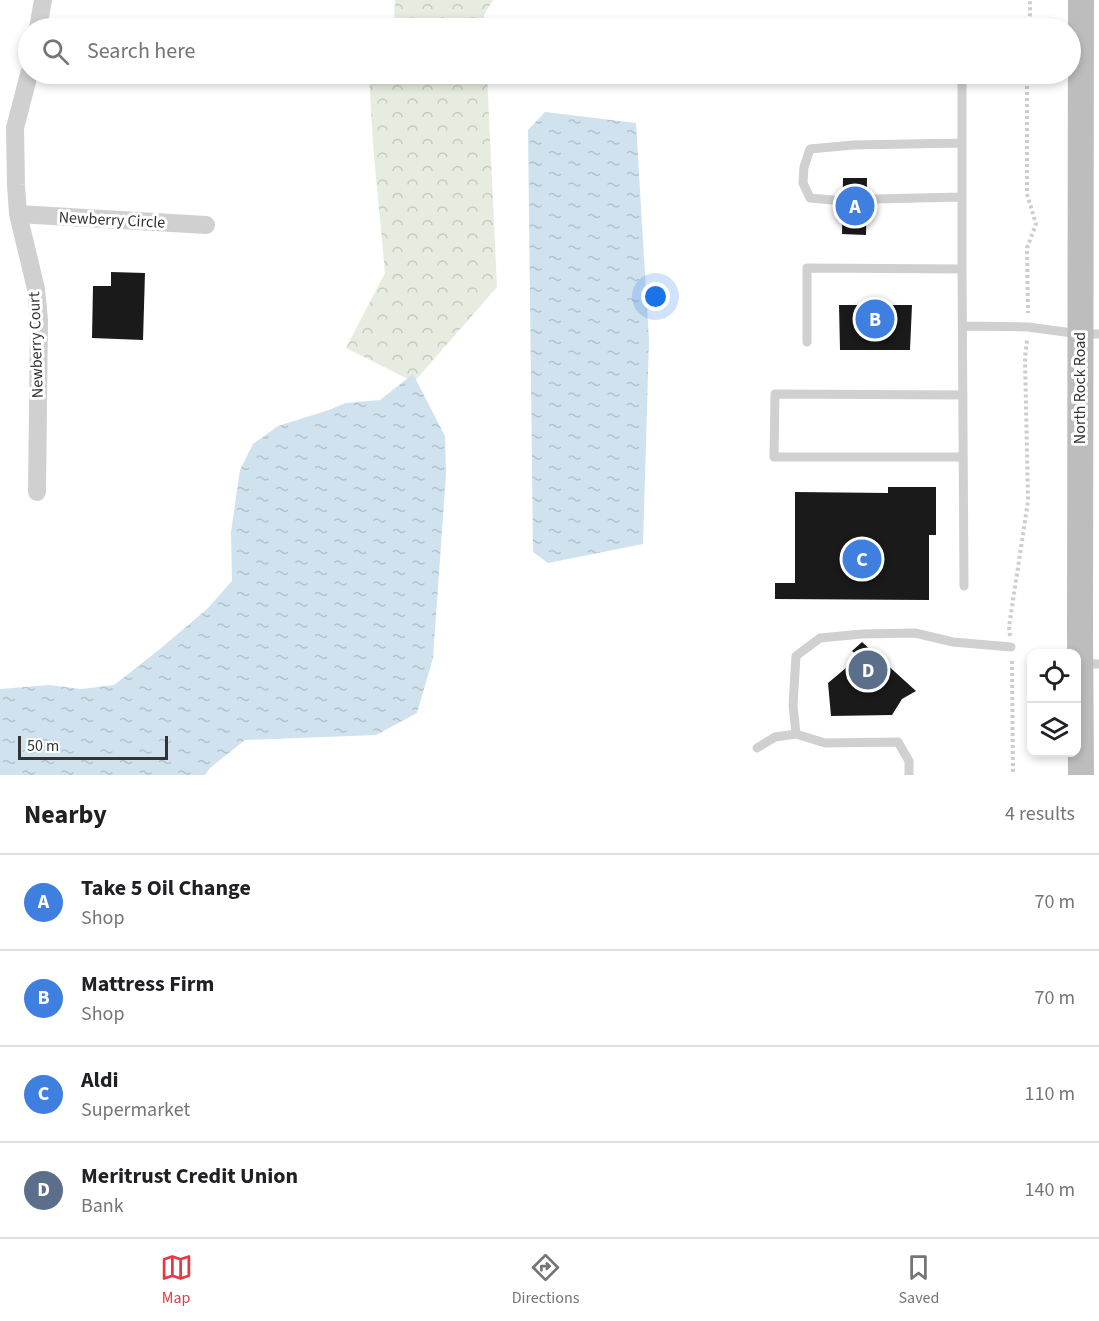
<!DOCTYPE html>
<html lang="en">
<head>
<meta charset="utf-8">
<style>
	body { margin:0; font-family:"Source Sans 3",sans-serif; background:#f6f6f6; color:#202124 }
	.controls { position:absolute; right:18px; bottom:18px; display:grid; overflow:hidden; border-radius:12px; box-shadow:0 3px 9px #0003 }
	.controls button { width:54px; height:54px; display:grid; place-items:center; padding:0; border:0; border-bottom:2px solid #e0e0e0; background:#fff; color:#202124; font:30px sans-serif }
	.scale { position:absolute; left:18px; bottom:15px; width:150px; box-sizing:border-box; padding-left:6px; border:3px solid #333; border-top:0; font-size:16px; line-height:21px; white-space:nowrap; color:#333; -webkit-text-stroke:4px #fff; paint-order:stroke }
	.you { position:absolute; left:656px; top:297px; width:21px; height:21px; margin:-15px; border:4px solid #fff; border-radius:50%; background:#1a73e8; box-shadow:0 0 0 9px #1a73e833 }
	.badge { display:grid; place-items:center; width:39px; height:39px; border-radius:50%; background:#e63946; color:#fff; font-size:20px; font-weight:700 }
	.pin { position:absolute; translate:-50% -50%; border:3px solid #fff; box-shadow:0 2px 6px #0006 }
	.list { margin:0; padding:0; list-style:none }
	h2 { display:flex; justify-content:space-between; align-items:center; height:78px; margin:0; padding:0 24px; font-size:26px }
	h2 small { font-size:20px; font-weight:400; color:#757577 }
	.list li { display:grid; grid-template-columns:39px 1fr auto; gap:18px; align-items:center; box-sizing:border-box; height:96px; padding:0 24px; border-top:2px solid #e0e0e0 }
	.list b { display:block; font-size:22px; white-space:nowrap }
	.list p { margin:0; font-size:20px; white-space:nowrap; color:#757577 }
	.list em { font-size:20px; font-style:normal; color:#757577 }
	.icon { flex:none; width:33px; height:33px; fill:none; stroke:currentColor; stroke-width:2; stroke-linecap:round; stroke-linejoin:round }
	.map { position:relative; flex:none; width:1099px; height:775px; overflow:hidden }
	.search { position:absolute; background:#fff; box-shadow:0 3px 9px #0003; left:18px; right:18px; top:18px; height:66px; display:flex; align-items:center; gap:15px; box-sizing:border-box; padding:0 21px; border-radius:33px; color:#757577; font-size:22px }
	.sheet { height:462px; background:#fff }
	nav { display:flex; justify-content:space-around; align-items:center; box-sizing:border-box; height:84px; border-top:2px solid #e0e0e0; background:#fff; font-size:16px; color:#757577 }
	nav a { display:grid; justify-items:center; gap:3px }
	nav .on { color:#e63946 }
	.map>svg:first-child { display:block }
	.forest { fill:url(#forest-crowns) }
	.water { fill:url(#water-ripples) }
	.building { fill:#1a1a1a }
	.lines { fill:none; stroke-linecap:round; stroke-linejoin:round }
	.path { stroke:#cdcdcd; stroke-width:4; stroke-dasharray:3 3; stroke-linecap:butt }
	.service { stroke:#d0d0d0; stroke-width:9 }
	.minor { stroke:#d0d0d0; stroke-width:18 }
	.secondary { stroke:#bdbdbd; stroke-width:26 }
	.labels { text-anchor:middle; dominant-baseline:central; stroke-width:6; stroke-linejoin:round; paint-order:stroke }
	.street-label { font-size:16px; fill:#333; stroke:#fff }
</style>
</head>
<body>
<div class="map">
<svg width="1099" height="775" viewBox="0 0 1099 775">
	<defs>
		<pattern id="forest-crowns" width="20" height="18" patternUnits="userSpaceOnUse" patternTransform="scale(1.5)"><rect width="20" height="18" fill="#e6ecdf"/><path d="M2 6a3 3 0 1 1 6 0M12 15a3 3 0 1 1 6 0" fill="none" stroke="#c6cbc0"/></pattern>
		<pattern id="water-ripples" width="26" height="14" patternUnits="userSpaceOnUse" patternTransform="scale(1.5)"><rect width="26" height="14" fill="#cfe2ee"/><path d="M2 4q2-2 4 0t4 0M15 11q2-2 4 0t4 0" fill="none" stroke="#b2c2cd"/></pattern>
	</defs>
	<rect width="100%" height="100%" fill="#fff"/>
	<path class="forest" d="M395 0H493L484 15 485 28H389L394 22Z
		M369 74H487L497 287 414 382 346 348 385 273 373 145Z"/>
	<path class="water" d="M545 112 636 123 649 340 643 544 548 563 533 552 528 130Z
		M413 374 445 436 446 474 433 658 417 713 376 735 245 740 210 768 205 775H0V689L49 685 81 689 114 685 160 649 207 609 232 581 231 532 240 470 253 444 278 426 329 410 345 403 380 400Z"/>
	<path class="building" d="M843 178H867L866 235 842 234Z
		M111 272 145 273 143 340 92 338 93 286H111Z
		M839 305H912L910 350H840Z
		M888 487H936V535H929V600L775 599V583H795V492L888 493Z
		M862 642 916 691 902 699 892 715 831 716 828 683 859 657 852 651Z"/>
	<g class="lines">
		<path class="path" d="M1027 28 1030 14V0
			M1027 74V194L1036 224 1027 248 1028 313
			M1010 636 1009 627 1028 501 1025 358 1027 339
			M1012 661 1013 775"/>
		<path class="service" d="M962 197 833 200 810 198 803 183 804 167 810 149 853 145 962 143
			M962 269V74
			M963 326 1028 327 1080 334H1099
			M807 342V268L962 269 964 586
			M963 395 775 394 774 457H963
			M1080 664H1099
			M757 748 775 737 796 734
			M909 775V761L898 742 825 743 796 734 793 705 796 656 820 638 862 634 915 633 953 642 1011 647"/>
		<path class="minor" d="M38 28 43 0
			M29 74 15 128 16 185 18 214 36 289 39 320 37 492
			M18 214 206 225"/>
		<path class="secondary" d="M1081 775 1080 631 1081 0"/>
	</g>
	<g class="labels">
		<g class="street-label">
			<text transform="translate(112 220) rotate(3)">Newberry Circle</text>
			<text transform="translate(36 345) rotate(-92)">Newberry Court</text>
			<text transform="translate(1080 388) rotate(-90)">North Rock Road</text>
		</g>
	</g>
</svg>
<div class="controls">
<button><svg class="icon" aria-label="locate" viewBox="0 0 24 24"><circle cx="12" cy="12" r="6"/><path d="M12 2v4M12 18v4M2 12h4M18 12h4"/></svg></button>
<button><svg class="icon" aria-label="layers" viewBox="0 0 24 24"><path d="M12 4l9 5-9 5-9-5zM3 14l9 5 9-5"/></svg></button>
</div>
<div class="scale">50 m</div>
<div class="you"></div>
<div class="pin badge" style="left:855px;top:206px;background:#3f7fe0">A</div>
<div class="pin badge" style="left:875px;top:319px;background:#3f7fe0">B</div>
<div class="pin badge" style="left:862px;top:559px;background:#3f7fe0">C</div>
<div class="pin badge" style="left:868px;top:670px;background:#5c6f8a">D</div>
<div class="search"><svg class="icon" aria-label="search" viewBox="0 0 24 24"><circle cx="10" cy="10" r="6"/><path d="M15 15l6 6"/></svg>Search here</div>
</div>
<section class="sheet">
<h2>Nearby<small>4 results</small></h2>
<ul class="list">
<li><span class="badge" style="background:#3f7fe0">A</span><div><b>Take 5 Oil Change</b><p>Shop</p></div><em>70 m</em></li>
<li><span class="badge" style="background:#3f7fe0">B</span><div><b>Mattress Firm</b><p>Shop</p></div><em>70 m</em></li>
<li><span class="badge" style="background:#3f7fe0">C</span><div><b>Aldi</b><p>Supermarket</p></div><em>110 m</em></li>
<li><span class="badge" style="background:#5c6f8a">D</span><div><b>Meritrust Credit Union</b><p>Bank</p></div><em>140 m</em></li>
</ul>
</section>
<nav>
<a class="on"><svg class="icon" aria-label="map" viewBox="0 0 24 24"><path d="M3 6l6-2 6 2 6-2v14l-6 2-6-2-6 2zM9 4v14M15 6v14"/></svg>Map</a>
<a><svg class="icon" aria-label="directions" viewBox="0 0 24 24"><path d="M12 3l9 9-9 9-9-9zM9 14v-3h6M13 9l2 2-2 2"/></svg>Directions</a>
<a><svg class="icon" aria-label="saved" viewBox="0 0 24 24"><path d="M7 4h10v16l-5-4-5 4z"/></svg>Saved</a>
</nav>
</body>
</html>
